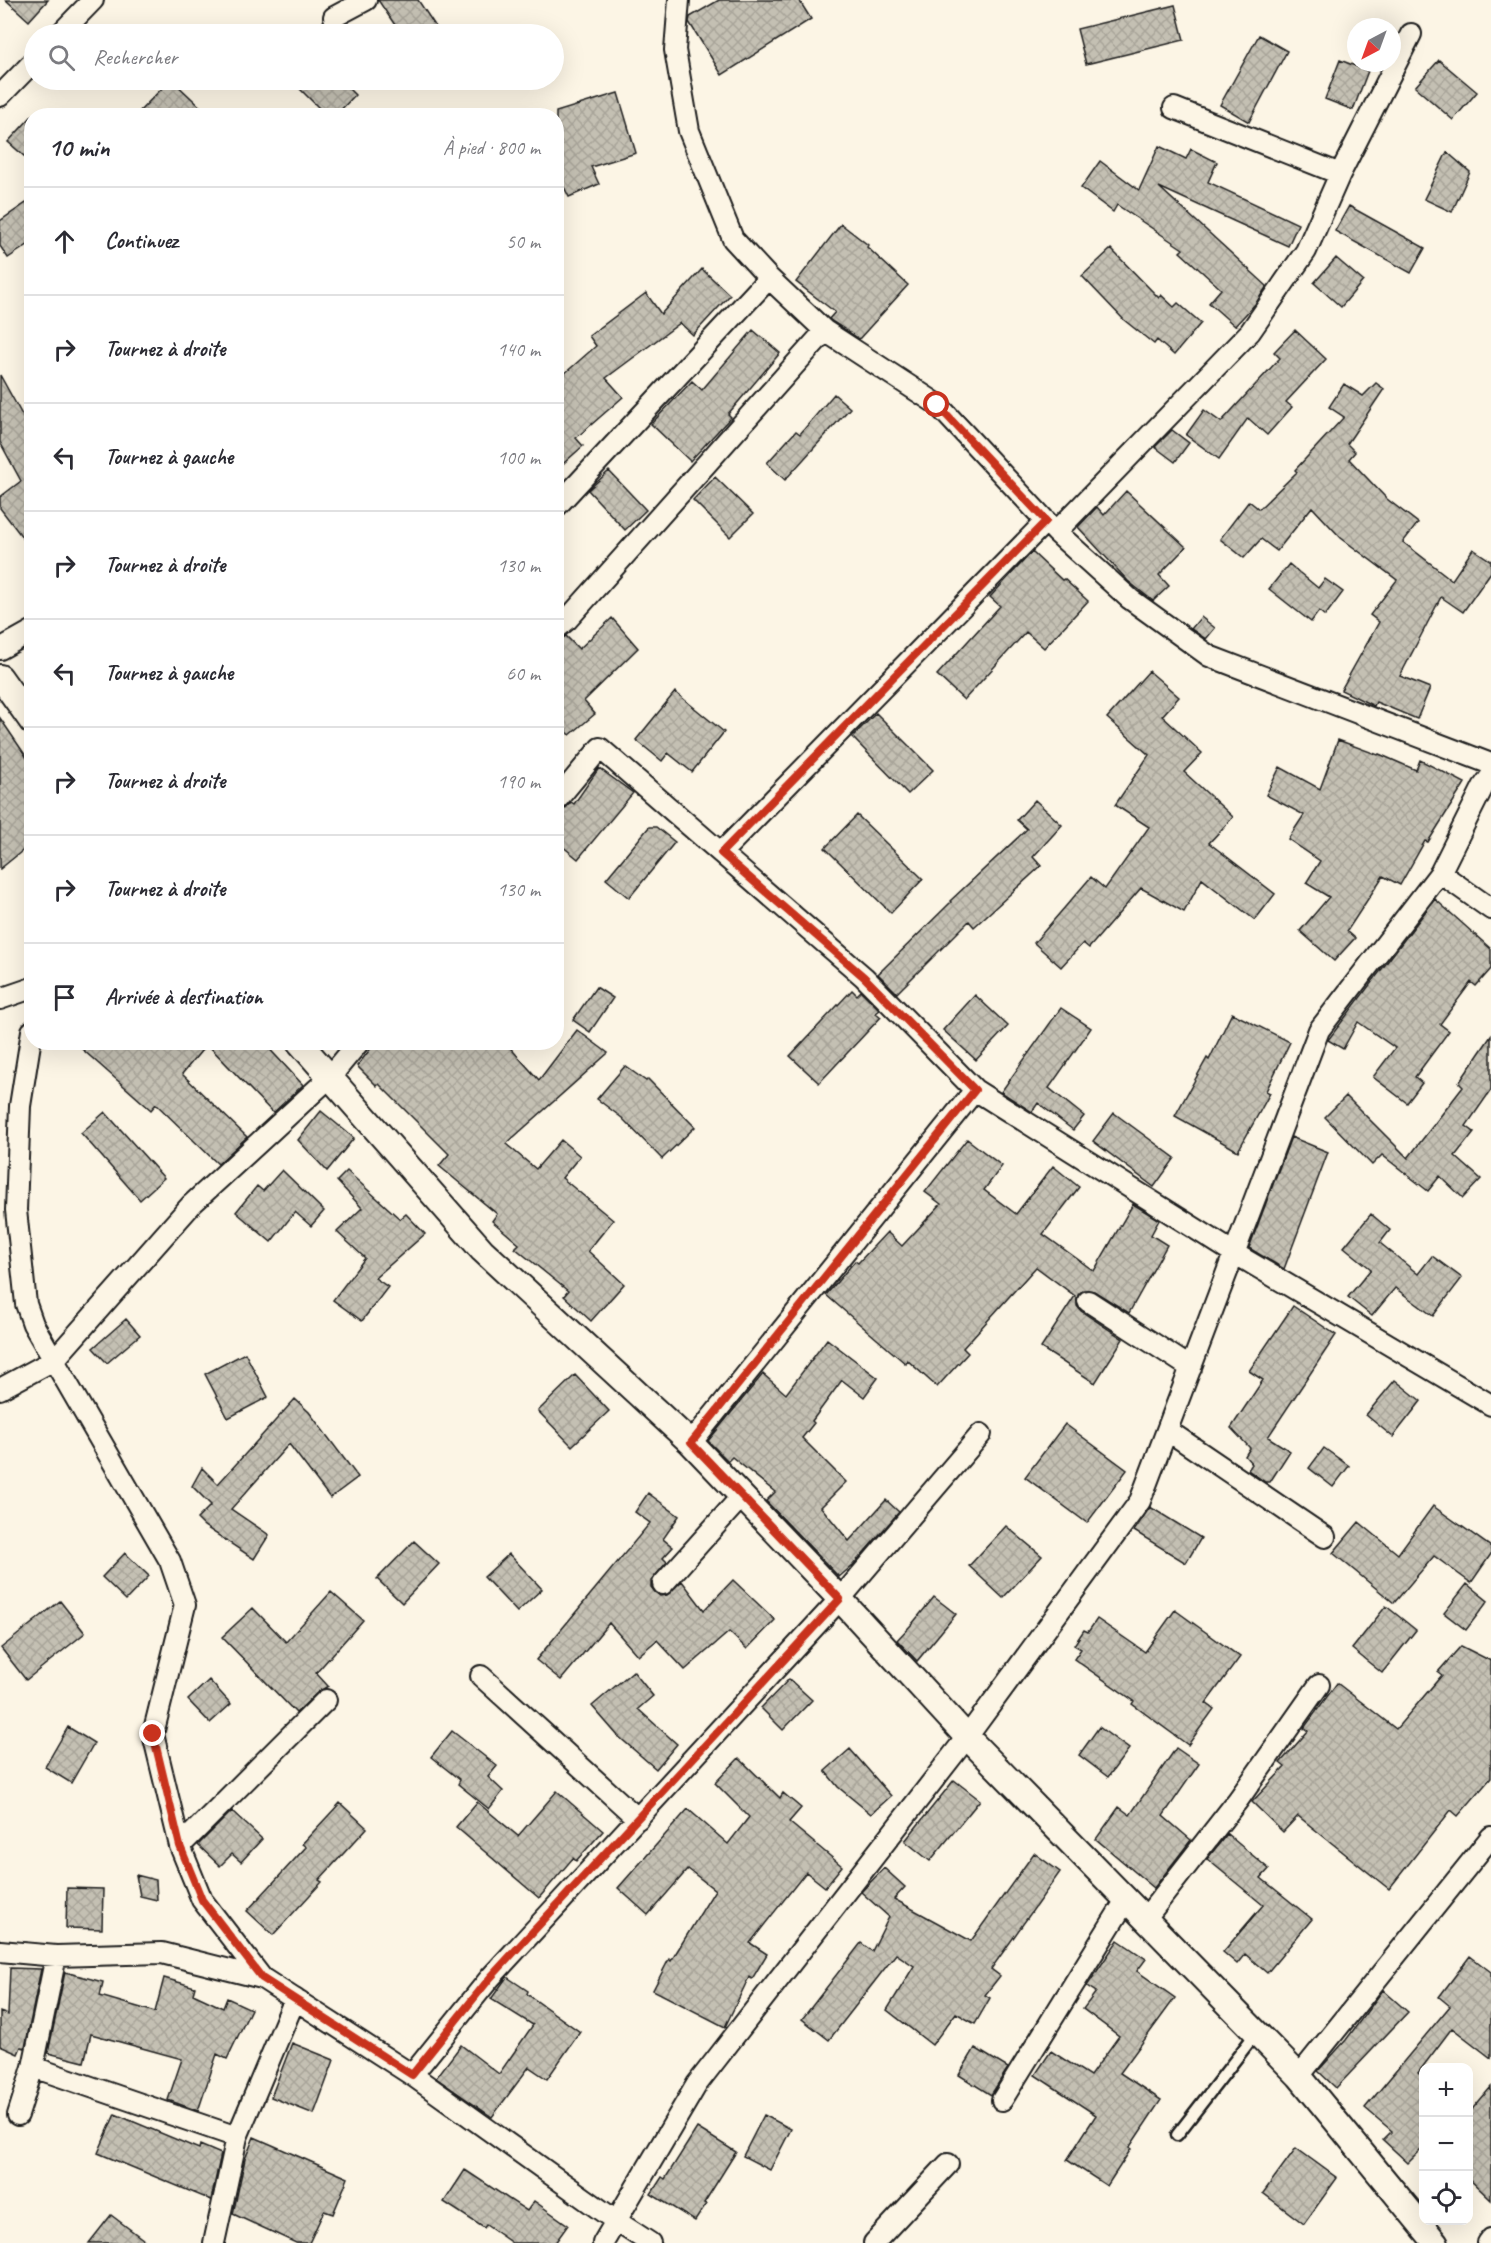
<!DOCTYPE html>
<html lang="fr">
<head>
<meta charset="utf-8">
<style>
	body { margin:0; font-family:Caveat,sans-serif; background:#f7f7f7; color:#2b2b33 }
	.controls { position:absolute; right:18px; bottom:18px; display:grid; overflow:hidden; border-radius:12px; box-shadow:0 6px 24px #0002 }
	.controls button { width:54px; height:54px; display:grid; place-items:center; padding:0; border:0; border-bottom:2px solid #e1e1e2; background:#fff; color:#2b2b33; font:30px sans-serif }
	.compass { position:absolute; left:1347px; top:18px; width:54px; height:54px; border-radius:50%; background:#fff; box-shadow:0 6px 24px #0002; rotate:221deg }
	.stop { position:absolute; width:18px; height:18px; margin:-14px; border:4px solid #c8321e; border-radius:50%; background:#fff }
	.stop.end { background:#c8321e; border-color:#fff; box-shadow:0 2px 6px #0008 }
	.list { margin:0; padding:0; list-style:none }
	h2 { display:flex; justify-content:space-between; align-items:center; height:78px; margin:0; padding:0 24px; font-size:26px }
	h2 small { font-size:20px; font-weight:400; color:#7c7c81 }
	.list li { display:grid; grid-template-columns:39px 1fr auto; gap:18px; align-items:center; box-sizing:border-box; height:108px; padding:0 24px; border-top:2px solid #e1e1e2 }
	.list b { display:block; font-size:22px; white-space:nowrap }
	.list em { font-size:20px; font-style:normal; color:#7c7c81 }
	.icon { flex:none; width:33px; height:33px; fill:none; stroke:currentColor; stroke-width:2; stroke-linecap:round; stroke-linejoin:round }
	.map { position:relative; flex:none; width:1491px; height:2243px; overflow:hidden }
	.search { position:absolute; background:#fff; box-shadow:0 6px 24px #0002; left:24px; top:24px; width:540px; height:66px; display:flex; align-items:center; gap:15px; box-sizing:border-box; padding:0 21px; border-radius:33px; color:#7c7c81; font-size:22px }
	.panel { position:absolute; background:#fff; box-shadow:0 6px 24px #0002; left:24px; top:108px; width:540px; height:942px; border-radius:24px }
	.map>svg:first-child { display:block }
	.building { fill:url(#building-cross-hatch); stroke:#1c1c1c; stroke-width:1.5 }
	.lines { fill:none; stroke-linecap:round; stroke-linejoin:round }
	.service-casing { stroke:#1c1c1c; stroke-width:15 }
	.minor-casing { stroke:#1c1c1c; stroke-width:24 }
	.tertiary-casing { stroke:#1c1c1c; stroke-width:28 }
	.service { stroke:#fcf5e5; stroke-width:10 }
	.minor { stroke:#fcf5e5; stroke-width:20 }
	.tertiary { stroke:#fcf5e5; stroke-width:24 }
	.route { stroke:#c8321e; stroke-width:8 }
</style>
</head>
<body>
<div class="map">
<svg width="1491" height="2243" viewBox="0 0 1491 2243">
	<defs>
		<pattern id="building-cross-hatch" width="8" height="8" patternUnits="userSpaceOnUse" patternTransform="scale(1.5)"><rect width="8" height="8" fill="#c4c0b3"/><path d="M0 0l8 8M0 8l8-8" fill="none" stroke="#a8a499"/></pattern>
	</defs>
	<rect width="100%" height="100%" fill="#fcf5e5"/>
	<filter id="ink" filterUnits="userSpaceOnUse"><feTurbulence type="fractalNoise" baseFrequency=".0167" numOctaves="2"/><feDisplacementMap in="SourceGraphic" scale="12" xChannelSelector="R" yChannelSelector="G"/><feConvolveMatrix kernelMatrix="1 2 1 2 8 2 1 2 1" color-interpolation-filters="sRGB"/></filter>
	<g filter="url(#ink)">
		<path class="building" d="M6 0H48L29 21Z
			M378 0H418L436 27 424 34H401Z
			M719 0H799L811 19 722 75 689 22 690 17Z
			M1175 5 1184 40 1086 64 1077 29Z
			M1259 35 1287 51 1249 122 1220 105Z
			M1340 60 1368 71 1353 110 1325 99Z
			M1439 60 1477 92 1453 120 1415 87Z
			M170 80H172L210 116H135Z
			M291 80H340L355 95 335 116H327Z
			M618 93 636 153 591 167 599 184 569 197 556 171V112Z
			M32 116V163L8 142Z
			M1159 146 1186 159 1191 149 1217 162 1208 182 1298 224 1288 246 1159 187 1267 286 1256 303 1235 326 1209 303 1221 289 1180 252 1183 249 1117 205 1113 212 1081 188 1100 161 1139 190Z
			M1447 152 1470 172 1452 212 1424 199Z
			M32 199V242L8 258 0 246V221Z
			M1349 206 1425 248 1411 273 1335 231Z
			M841 224 868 245 867 247 908 285 859 339 833 322 829 319 835 312 796 282Z
			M1111 249 1159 298 1161 295 1174 307 1178 303 1201 323 1174 355 1157 340 1154 344 1124 320 1082 276Z
			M1336 258 1363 281 1341 307 1314 283Z
			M702 269 730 295 693 335 680 323 606 378 623 397 576 438 583 446 556 470V381L596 346 589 336 646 293 661 314Z
			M753 330 780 353 728 414 731 417 690 461 651 424 692 381 702 390Z
			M1295 330 1326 359 1286 402 1292 407 1267 435 1248 418 1219 459 1186 435 1204 410 1221 422 1280 358 1274 352Z
			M0 375 32 433V550L0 508V497L21 481 0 442Z
			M1376 383 1384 389 1347 444 1355 452 1349 459 1387 499 1418 523 1403 542 1452 580 1473 549 1491 561V572L1463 612 1441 597 1400 676 1430 688 1417 719 1376 702 1374 706 1341 690 1379 622 1370 615 1397 580 1341 538 1312 507 1277 551 1261 539 1244 558 1220 539 1249 501 1259 509 1297 472 1295 470 1344 417 1329 407 1344 384 1363 396Z
			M834 394 850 408 785 480 767 463 796 431 800 434Z
			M1172 430 1189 443 1175 462 1155 447Z
			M609 471 646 510 625 530 588 490Z
			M715 477 753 514 730 537 693 500Z
			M1126 491 1186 547 1159 575 1169 586 1153 601 1128 581 1078 527 1097 507 1104 515Z
			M1032 552 1062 580 1064 579 1088 601 1044 648 1026 632 964 700 937 675 1000 606 990 597Z
			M1289 564 1318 588 1325 579 1343 592 1325 616 1319 611 1311 622 1269 589Z
			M1201 617 1215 628 1206 639 1191 629Z
			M612 618 638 648 584 701 595 714 570 735 556 719V641L566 636 579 649Z
			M1149 671 1179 697 1162 716 1202 753 1184 772 1233 817 1209 843 1275 894 1255 920 1202 879 1184 912 1141 888 1089 948 1083 943 1061 967 1034 943 1091 877 1105 889 1149 827 1115 805 1149 755 1107 718Z
			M675 692 724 732 692 772 668 753 662 761 636 740Z
			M876 713 933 770 908 794 852 737Z
			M0 718 32 765V843L0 869Z
			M1338 740 1378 755 1379 754 1416 770 1420 760 1465 783 1428 842 1425 841 1400 885 1383 876 1347 931 1355 938 1334 961 1300 931 1329 897 1306 883 1320 861 1288 839 1304 815 1266 795 1280 767 1320 789Z
			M599 768 633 793 578 859 556 841V813L565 809 571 802 574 804Z
			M1035 800 1062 825 1033 857 1041 866 974 927 969 921 897 993 878 974 951 902 950 901 1027 829 1017 820Z
			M857 815 923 879 891 913 825 848Z
			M649 827H656L675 842 629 898 606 879Z
			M1435 899 1491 949V969L1476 986 1471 982 1440 1024 1449 1031 1415 1077 1422 1083 1407 1103 1373 1077 1395 1048 1358 1022 1343 1049 1328 1040Z
			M596 987 613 998 590 1032 573 1020Z
			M852 990 857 995 861 991 880 1010 876 1013 881 1017 819 1083 790 1056Z
			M975 995 1008 1026 976 1060 943 1030Z
			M1061 1008 1091 1028 1049 1088 1084 1116 1073 1130 1038 1103 1032 1112 1001 1092Z
			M1232 1013 1290 1042 1266 1091 1270 1093 1238 1151 1175 1116 1207 1058 1209 1060Z
			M577 1030 608 1053 506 1144 536 1169 561 1140 580 1156 562 1178 613 1220 588 1251 624 1284 591 1321 564 1296 568 1291 515 1248 519 1244 492 1221 497 1214 439 1166 449 1154 379 1084 377 1086 357 1066 376 1042H505L539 1080Z
			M1491 1036V1090L1466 1126 1474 1132 1455 1156 1481 1179 1463 1198 1440 1176 1428 1191 1382 1155 1372 1165 1325 1117 1346 1096 1408 1158 1463 1087 1459 1083Z
			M74 1042H263L303 1085 273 1113 207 1044 182 1074 247 1137 218 1164 156 1104 151 1110Z
			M625 1066 646 1081 648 1079 695 1127 662 1159 622 1118 597 1099Z
			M321 1111 354 1138 327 1171 298 1140Z
			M105 1112 164 1178 140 1200 81 1133Z
			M1114 1113 1175 1158 1154 1187 1093 1141Z
			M1291 1137 1328 1152 1284 1269 1249 1248Z
			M967 1139 1002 1166 984 1190 1016 1214 1053 1166 1079 1187 1043 1234 1094 1271 1133 1204 1159 1220 1151 1235 1167 1245 1129 1313 1094 1291 1083 1290 1078 1295 1077 1306 1081 1311 1123 1339 1095 1383 1041 1348 1075 1296 1036 1267 963 1348 968 1353 937 1387 907 1360 906 1364 826 1295 855 1261 858 1263 887 1232 902 1246 941 1204 925 1192Z
			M282 1170 324 1211 311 1226 295 1212 271 1242 236 1212 257 1186 263 1191Z
			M347 1171 400 1219 406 1214 425 1234 375 1278 388 1287 362 1321 333 1300 365 1258 337 1232 362 1208 337 1181Z
			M1371 1214 1390 1230 1380 1243 1418 1274 1432 1256 1462 1278 1433 1316 1395 1288 1372 1316 1348 1297 1371 1269 1344 1247Z
			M1293 1306 1336 1335 1268 1437 1290 1451 1270 1482H1265L1248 1470 1252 1464 1245 1456 1250 1448 1231 1428 1263 1380 1249 1371Z
			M126 1319 140 1335 107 1363 93 1348Z
			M827 1339 878 1378 864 1397 842 1380 812 1421 814 1423 802 1438 846 1482 821 1507 849 1541 886 1500 899 1512 853 1565 839 1577 766 1501 775 1492 732 1457 728 1461 708 1441 763 1374 786 1394Z
			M245 1353 268 1397 228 1418 205 1374Z
			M575 1375 609 1411 572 1446 538 1411Z
			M1395 1380 1421 1401 1393 1437 1366 1415Z
			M295 1399 309 1412 358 1477 330 1498 289 1444 231 1509 269 1535 254 1559 204 1526 197 1519 211 1505 192 1486 202 1468 218 1484Z
			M1065 1424 1127 1470 1087 1523 1025 1477Z
			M1324 1448 1349 1466 1333 1487 1309 1468Z
			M648 1493 679 1516 663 1539 673 1547 663 1558 667 1562 651 1581V1587L655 1592 660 1596 667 1595 682 1581 704 1610 733 1580 775 1620 747 1649 729 1632 685 1670 657 1640 638 1656 609 1623 561 1680 536 1660 650 1523 635 1512Z
			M1433 1506 1491 1547V1554L1471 1583 1434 1556 1394 1603 1333 1553 1359 1522 1398 1554Z
			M1150 1507 1201 1538 1186 1563 1134 1531Z
			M1006 1526 1042 1556 1003 1598 969 1566Z
			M414 1541 439 1564 402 1603 377 1579Z
			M125 1553 149 1576 126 1600 102 1577Z
			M509 1554 542 1589 517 1612 484 1577Z
			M1467 1584 1488 1601 1466 1630 1444 1613Z
			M331 1592 363 1620 316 1673 328 1686 318 1692 296 1713 222 1637 253 1608 286 1642Z
			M934 1597 956 1614 917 1661 897 1640 912 1624Z
			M60 1601 85 1633 26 1680 1 1648Z
			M1386 1606 1416 1630 1382 1673 1352 1649Z
			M1175 1610 1240 1657 1206 1703 1214 1709 1188 1745 1132 1704 1134 1701 1074 1659 1081 1649 1074 1645 1084 1630 1088 1632 1097 1619 1145 1652Z
			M1461 1646 1491 1661V1778L1458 1816 1451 1810 1389 1889 1298 1816 1283 1832 1252 1802 1285 1767 1280 1763 1308 1731 1304 1728 1337 1683 1396 1729 1442 1675 1438 1672Z
			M633 1671 653 1696 638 1709 677 1744 656 1769 618 1736 592 1706Z
			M789 1679 812 1700 783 1730 761 1708Z
			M209 1680 231 1704 210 1723 188 1700Z
			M68 1727 94 1743 71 1783 45 1767Z
			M1099 1727 1129 1749 1108 1777 1079 1755Z
			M452 1731 497 1766 488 1777 503 1791 489 1809 458 1784 460 1780 431 1757Z
			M1176 1748 1199 1764 1163 1816 1191 1840 1154 1888 1096 1839 1119 1807 1130 1815Z
			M850 1749 891 1796 871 1814 838 1787 825 1771Z
			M739 1758 780 1798 783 1793 801 1808 789 1822 842 1866 825 1887 806 1872 750 1943 767 1954 752 1979 749 1977 725 2027 653 1990 669 1959 671 1961 715 1890 688 1869 648 1915 618 1888 688 1809 728 1844 749 1817 715 1783Z
			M954 1780 980 1800 930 1861 905 1841Z
			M557 1791 603 1831 576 1861 573 1858 539 1898 456 1827 477 1802 518 1836Z
			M340 1803 367 1828 319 1880 322 1882 273 1935 247 1911 306 1847 302 1844Z
			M232 1811 262 1839 241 1862 232 1854 220 1866 198 1845Z
			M1227 1834 1269 1869 1261 1878 1312 1919 1267 1973 1245 1954 1237 1964 1223 1952 1263 1905 1207 1859Z
			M1034 1853 1060 1872 991 1969 1000 1976 985 1995 990 1998 975 2024 956 2013 932 2045 887 2010 914 1966 896 1954 829 2040 802 2019 861 1943 872 1951 889 1917 861 1892 884 1868 905 1887 894 1899 971 1941Z
			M136 1875 156 1880 157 1900 140 1896Z
			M67 1888 103 1889 102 1929 66 1928Z
			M1118 1940 1146 1959 1137 1971 1175 1998 1120 2073 1161 2100 1129 2148 1131 2149 1107 2186 1067 2160 1096 2115 1035 2075 1051 2051 1090 2076 1119 2036 1083 2009 1096 1992 1087 1986Z
			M1470 1956 1491 1972V2058L1452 2028 1418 2073 1424 2078V2147L1408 2163 1383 2140 1392 2131 1365 2108 1450 2006 1439 1997Z
			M10 1968 41 1969 25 2048 21 2047 18 2054 0 2046V2012L8 2015Z
			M65 1972 103 1982 100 1996 155 2012 164 1978 195 1987 193 1994 223 2008 227 1998 251 2009 227 2059 217 2054 198 2111 168 2100 182 2059 91 2034 84 2062 48 2053Z
			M507 1977 528 1991 527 1994 580 2032 547 2079 529 2067 492 2117 436 2078 461 2045 499 2074 533 2025 491 1999Z
			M1383 1990 1408 2012 1336 2088 1318 2071 1346 2040Z
			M292 2043 334 2060 314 2114 271 2097Z
			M975 2048 1008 2068 991 2095 959 2075Z
			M1491 2087V2200L1468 2178V2114Z
			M115 2114 199 2149 200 2145 221 2154 211 2200 98 2153Z
			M764 2115 791 2129 770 2170 743 2156Z
			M697 2128 736 2152 704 2203 706 2204 695 2221 651 2194 662 2177 665 2179Z
			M254 2137 348 2178 333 2214 324 2211 309 2243H296L233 2214 245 2159Z
			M1296 2148 1337 2178 1304 2224 1263 2193Z
			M465 2170 527 2211 534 2201 568 2225 555 2243H512L486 2225 484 2228 444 2202Z
			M111 2215 148 2243H89Z"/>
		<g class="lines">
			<defs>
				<path id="service" d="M1177 2135 1256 2033"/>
				<path id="minor" d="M679 0 675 50 689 131 733 239 769 278 825 331 937 404 1056 532 1130 599 1209 656 1491 764
					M334 17 366 0
					M60 34 93 0
					M0 96 34 61
					M1174 108 1340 174
					M556 507 769 278
					M1056 532 1250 332 1306 251 1340 174 1411 34
					M556 629 567 620 825 331
					M0 649 32 631
					M556 801 600 748 864 977 975 1090 1234 1253 1491 1405
					M721 853 1046 521
					M1440 873 1491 909
					M0 999 32 988
					M32 1031 20 1106 16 1210 26 1304 33 1324 170 1561 185 1605 153 1734 180 1846 202 1900 262 1978
					M1088 1301 1191 1368
					M0 1389 54 1360 192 1204 330 1077 359 1042
					M1167 1430 1325 1537
					M691 1443 975 1090
					M663 1584 742 1496
					M481 1676 638 1819
					M180 1846 326 1700
					M1145 1919 1238 1800 1319 1685
					M0 1951 56 1956 162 1953 262 1978 412 2075 616 2221 650 2243
					M33 2067 237 2137
					M412 2075 490 1978 840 1599 981 1434
					M1299 2076 1491 1837
					M1002 2100 1126 1900
					M18 2115 33 2067 56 1956
					M214 2243 237 2137 295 1999
					M603 2243 697 2084 967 1737 1140 1501 1319 1030 1440 873 1483 787 1491 776
					M874 2243 948 2164
					M1488 2243 1491 2239"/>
				<path id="tertiary" d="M0 677 32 722
					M299 1042 482 1250 691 1443 840 1599 967 1737 1299 2076 1436 2243"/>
			</defs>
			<use href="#service" class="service-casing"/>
			<use href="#minor" class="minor-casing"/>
			<use href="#tertiary" class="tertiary-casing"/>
			<use href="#service" class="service"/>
			<use href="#minor" class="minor"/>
			<use href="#tertiary" class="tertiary"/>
		</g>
	</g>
	<g class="lines" filter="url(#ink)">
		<path class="route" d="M153 1734 180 1846 202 1900 262 1978 412 2075 490 1978 840 1599 691 1443 975 1090 864 977 721 853 1046 521 937 405"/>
	</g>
</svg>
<div class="controls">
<button>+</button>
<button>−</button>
<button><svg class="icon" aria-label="locate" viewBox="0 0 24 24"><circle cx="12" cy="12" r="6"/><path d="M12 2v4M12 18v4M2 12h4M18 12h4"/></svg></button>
</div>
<svg class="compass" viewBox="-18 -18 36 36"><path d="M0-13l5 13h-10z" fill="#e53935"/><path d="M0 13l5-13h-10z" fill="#7c7c81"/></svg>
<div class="stop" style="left:937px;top:405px"></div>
<div class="stop end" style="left:153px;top:1734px"></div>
<div class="search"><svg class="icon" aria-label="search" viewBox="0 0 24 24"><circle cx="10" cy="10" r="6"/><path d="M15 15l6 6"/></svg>Rechercher</div>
<section class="panel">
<h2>10 min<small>À pied · 800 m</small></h2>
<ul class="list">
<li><svg class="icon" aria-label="ahead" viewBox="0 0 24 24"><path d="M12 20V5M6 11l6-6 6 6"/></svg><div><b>Continuez</b></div><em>50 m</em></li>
<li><svg class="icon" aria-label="right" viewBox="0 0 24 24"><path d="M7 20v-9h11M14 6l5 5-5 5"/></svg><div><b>Tournez à droite</b></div><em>140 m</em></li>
<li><svg class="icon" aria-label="left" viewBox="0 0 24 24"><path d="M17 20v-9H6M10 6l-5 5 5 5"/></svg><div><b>Tournez à gauche</b></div><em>100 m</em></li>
<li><svg class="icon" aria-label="right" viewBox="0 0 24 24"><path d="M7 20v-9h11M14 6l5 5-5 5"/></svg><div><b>Tournez à droite</b></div><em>130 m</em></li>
<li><svg class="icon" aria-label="left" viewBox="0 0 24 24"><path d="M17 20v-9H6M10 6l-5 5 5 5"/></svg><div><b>Tournez à gauche</b></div><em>60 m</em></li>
<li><svg class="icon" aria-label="right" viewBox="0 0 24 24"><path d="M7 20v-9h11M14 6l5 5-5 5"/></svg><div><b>Tournez à droite</b></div><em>190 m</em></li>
<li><svg class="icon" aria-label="right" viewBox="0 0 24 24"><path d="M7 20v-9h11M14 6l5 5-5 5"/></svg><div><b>Tournez à droite</b></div><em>130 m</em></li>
<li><svg class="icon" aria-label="arrive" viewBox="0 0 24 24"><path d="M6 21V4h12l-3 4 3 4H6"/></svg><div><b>Arrivée à destination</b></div></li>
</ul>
</section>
</div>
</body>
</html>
